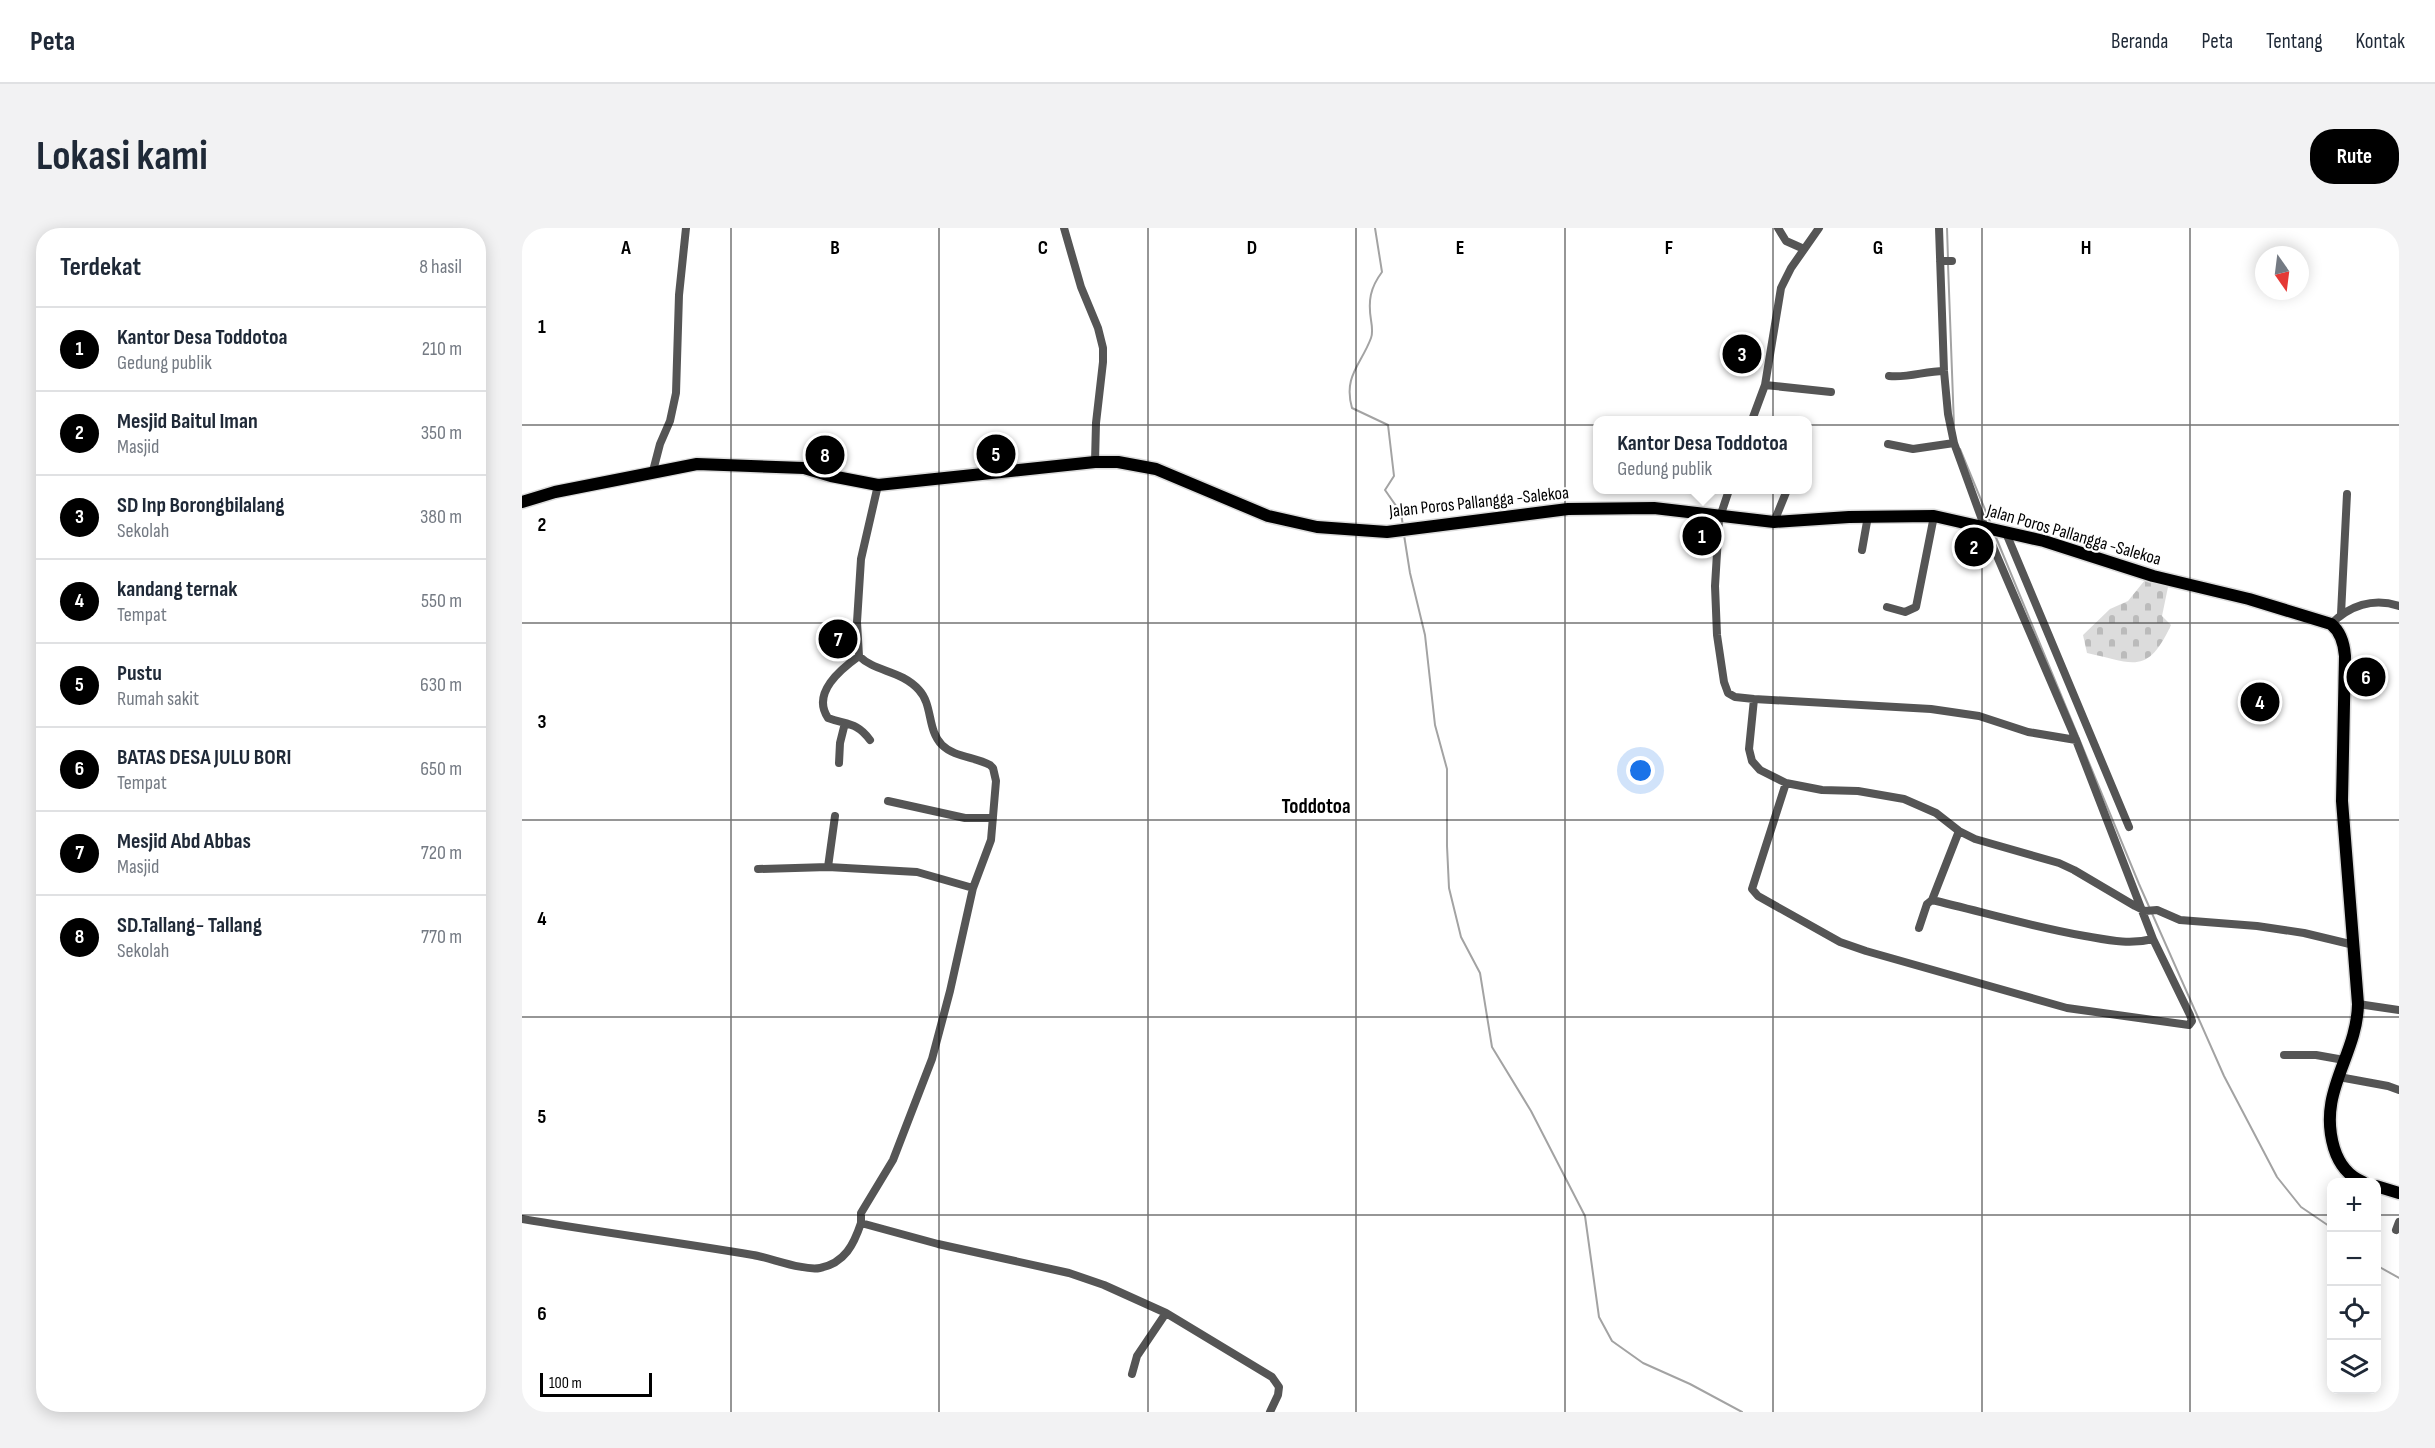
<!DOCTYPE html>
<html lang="id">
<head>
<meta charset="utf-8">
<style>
	body { margin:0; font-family:"Sofia Sans Condensed",sans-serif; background:#f2f2f3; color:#1f2937 }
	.controls { position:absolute; right:18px; bottom:18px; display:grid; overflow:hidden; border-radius:12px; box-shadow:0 3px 15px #0003 }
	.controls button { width:54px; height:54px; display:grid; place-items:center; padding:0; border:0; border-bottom:2px solid #e0e1e3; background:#fff; color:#1f2937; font:30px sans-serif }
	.compass { position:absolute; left:1733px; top:18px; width:54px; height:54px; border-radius:50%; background:#fff; box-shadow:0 3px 15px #0003; rotate:166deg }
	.scale { position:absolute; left:18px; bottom:15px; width:112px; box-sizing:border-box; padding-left:6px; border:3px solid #000; border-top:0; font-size:16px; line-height:21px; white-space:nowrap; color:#000; -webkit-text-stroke:4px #fff; paint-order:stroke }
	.you { position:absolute; left:1119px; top:543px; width:21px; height:21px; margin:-15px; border:4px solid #fff; border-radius:50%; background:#1a73e8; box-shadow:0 0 0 9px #1a73e833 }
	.badge { display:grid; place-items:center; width:39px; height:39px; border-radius:50%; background:#000; color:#fff; font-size:20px; font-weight:700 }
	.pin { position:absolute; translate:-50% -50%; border:3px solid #fff; box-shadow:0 2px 6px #0006 }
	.popup { position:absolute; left:1071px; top:188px; width:219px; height:78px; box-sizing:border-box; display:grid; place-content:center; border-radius:12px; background:#fff; filter:drop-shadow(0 2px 4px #0005); font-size:20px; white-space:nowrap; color:#747a83 }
	.popup b { font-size:22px; color:#1f2937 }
	.popup::after { content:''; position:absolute; left:50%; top:100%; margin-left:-12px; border:12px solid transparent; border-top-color:#fff }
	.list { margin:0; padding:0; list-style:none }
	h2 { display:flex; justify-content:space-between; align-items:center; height:78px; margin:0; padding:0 24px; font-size:26px }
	h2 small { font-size:20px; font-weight:400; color:#747a83 }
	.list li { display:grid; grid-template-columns:39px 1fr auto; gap:18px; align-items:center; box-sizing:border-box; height:84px; padding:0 24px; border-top:2px solid #e0e1e3 }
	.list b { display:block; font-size:22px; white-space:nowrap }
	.list p { margin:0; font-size:20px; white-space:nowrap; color:#747a83 }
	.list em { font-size:20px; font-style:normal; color:#747a83 }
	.icon { flex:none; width:33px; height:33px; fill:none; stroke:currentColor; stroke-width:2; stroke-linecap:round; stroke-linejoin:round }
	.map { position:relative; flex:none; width:1877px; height:1184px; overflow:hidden; border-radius:24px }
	header { display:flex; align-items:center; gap:36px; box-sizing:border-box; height:84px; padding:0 30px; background:#fff; border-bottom:2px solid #e0e1e3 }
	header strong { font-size:28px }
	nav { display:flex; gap:33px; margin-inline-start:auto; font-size:21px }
	.intro { display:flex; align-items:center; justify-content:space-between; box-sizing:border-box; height:144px; padding:0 36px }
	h1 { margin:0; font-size:42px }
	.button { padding:15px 27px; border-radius:24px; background:#000; color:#fff; font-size:21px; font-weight:700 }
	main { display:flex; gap:36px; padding:0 36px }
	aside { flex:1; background:#fff; border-radius:24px; box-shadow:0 3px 15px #0003 }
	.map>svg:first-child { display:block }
	.cemetery { fill:url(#cemetery-stones) }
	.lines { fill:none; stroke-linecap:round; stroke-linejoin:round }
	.stream { stroke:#a3a3a3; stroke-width:2 }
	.primary-casing { stroke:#dbdbdb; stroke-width:15 }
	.minor { stroke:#555; stroke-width:8 }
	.primary { stroke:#000; stroke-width:12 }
	.grid { fill:none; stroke:#000; stroke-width:1.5; stroke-opacity:0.55 }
	.labels { text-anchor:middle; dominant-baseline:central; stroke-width:4.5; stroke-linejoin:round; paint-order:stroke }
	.street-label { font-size:18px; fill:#000; stroke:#fff }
	.quarter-label { font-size:21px; font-weight:bold; fill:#000; stroke:#fff }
	.grid-label { font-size:20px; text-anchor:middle; font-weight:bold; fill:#000; stroke:#fff; stroke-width:4.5; stroke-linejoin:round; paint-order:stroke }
</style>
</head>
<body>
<header>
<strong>Peta</strong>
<nav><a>Beranda</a><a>Peta</a><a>Tentang</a><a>Kontak</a></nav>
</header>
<div class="intro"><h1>Lokasi kami</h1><a class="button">Rute</a></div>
<main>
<aside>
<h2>Terdekat<small>8 hasil</small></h2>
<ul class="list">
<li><span class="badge">1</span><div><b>Kantor Desa Toddotoa</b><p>Gedung publik</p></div><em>210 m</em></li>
<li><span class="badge">2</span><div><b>Mesjid Baitul Iman</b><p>Masjid</p></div><em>350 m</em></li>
<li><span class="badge">3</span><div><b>SD Inp Borongbilalang</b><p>Sekolah</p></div><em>380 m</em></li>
<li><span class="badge">4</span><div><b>kandang ternak</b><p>Tempat</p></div><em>550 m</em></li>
<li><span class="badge">5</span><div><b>Pustu</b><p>Rumah sakit</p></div><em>630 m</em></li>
<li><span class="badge">6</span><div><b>BATAS DESA JULU BORI</b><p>Tempat</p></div><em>650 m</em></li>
<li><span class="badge">7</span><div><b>Mesjid Abd Abbas</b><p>Masjid</p></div><em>720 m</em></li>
<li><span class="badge">8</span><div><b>SD.Tallang- Tallang</b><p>Sekolah</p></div><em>770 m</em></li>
</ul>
</aside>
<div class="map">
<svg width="1877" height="1184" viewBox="0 0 1877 1184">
	<defs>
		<pattern id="cemetery-stones" width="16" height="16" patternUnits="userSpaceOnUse" patternTransform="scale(1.5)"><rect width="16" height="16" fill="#dcdcdc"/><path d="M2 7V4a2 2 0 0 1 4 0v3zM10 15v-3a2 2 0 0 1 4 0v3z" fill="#bbb"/></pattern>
	</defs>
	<rect width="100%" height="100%" fill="#fff"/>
	<path class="cemetery" d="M1623 352 1646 359 1640 388 1649 397C1625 448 1612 435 1565 425L1561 407 1588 381 1606 373Z"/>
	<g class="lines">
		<path class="stream" d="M853 0 860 44C848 60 846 73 849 92 850 98 851 105 849 110 839 137 821 148 830 180L866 197 872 248 863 262 879 285 881 298
			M1425 0 1426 31
			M1426 36 1432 198
			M1438 221 1469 296
			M882 307 888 345 903 407 913 497 925 541V618L927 660 939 709 958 745 970 819 1009 883 1063 988 1077 1089 1090 1113 1121 1135 1168 1156 1220 1184
			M1473 307 1617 656 1702 848 1755 949 1779 979 1810 1000
			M1854 1037 1877 1050"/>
		<defs>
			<path id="primary" d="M0 274 33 264 175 236 282 240 309 248 356 257 573 234H596L634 241 746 288 795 299 865 304 1046 281 1132 280 1252 294 1327 289 1412 288 1522 313 1631 348 1727 371 1809 396C1819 404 1822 415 1823 428L1820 573 1836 776C1835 829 1795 863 1812 920 1817 936 1826 948 1841 954
				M1854 958 1877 965"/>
		</defs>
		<use href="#primary" class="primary-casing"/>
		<path class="minor" d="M542 0 559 59 576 100 581 120V134L574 195 573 234
			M1256 0 1264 13 1282 21
			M1418 33H1430
			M1367 148C1387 150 1403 143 1422 143
			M1243 157 1309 164
			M1230 192 1243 157 1259 60 1269 40 1297 0
			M1366 216 1391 221 1432 215
			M131 243 138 216 148 193 154 165 157 67 164 0
			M356 257 339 331 335 394 337 428C353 444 379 442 397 462 411 477 405 502 420 517 432 529 453 529 468 537L471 540 474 553 469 612 451 660 428 763 410 831 371 932 339 985V995L416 1016 547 1045 582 1057 644 1085 750 1149 757 1159 756 1167 748 1184
			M1207 262 1197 292 1193 358 1195 407 1202 454 1206 465 1213 469 1232 471 1409 481 1457 488 1506 504 1554 512
			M1252 294 1265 262
			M1484 305 1607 599
			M1340 322 1346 288
			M1365 379 1383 384 1394 379 1412 288
			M1819 386 1825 266
			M1809 396C1827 378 1851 369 1877 378
			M337 428C319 441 289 465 306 490 325 497 335 494 348 512
			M1232 471 1227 521 1230 533 1238 542 1264 555 1300 562 1336 563 1382 571 1414 585 1437 603 1453 611 1537 635 1552 642 1613 678 1623 683 1635 682 1658 692 1735 698 1782 705 1832 717
			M317 535 318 515 323 495
			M1264 555 1230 661 1236 668 1318 714 1344 723 1545 780 1667 797 1670 793 1668 787 1631 711
			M366 573 443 590H471
			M306 639 313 588
			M236 641 306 639 395 644 451 660
			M1410 672 1437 603
			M1397 700 1405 676 1410 672C1461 684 1511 699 1563 708 1586 712 1607 717 1631 711L1554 512 1463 300 1432 215 1426 186 1422 143 1417 0
			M1836 776 1877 782
			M1762 827H1794L1822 832
			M1817 849 1866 858 1877 862
			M0 991C77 1004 154 1014 231 1027 249 1030 282 1043 298 1040 323 1035 332 1016 339 995
			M1874 1002 1877 994
			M610 1146 615 1128 644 1085"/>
		<use href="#primary" class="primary"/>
	</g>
	<path class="grid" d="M209 0V1184M417 0V1184M626 0V1184M834 0V1184M1043 0V1184M1251 0V1184M1460 0V1184M1668 0V1184M0 197H1877M0 395H1877M0 592H1877M0 789H1877M0 987H1810M1854 987H1877"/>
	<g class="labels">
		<g class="street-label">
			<text transform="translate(957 274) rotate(-6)">Jalan Poros Pallangga -Salekoa</text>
			<text transform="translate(1552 307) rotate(16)">Jalan Poros Pallangga -Salekoa</text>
		</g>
		<g class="quarter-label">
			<text x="794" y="578">Toddotoa</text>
		</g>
	</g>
	<g class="grid-label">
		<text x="104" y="26">A</text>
		<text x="313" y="26">B</text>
		<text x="521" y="26">C</text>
		<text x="730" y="26">D</text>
		<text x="938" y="26">E</text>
		<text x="1147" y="26">F</text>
		<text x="1356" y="26">G</text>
		<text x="1564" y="26">H</text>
		<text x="20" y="105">1</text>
		<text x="20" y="303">2</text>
		<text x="20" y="500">3</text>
		<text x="20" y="697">4</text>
		<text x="20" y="895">5</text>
		<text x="20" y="1092">6</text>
	</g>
</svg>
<div class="controls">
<button>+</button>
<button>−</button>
<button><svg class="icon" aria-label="locate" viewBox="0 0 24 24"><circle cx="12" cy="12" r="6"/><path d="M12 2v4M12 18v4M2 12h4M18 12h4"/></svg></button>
<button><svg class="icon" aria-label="layers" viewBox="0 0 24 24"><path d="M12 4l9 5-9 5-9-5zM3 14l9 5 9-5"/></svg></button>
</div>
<svg class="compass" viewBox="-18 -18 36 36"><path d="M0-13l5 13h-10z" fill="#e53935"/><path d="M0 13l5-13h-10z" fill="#747a83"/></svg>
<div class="scale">100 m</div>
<div class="you"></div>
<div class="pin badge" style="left:1180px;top:308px">1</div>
<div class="popup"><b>Kantor Desa Toddotoa</b>Gedung publik</div>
<div class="pin badge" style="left:1452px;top:319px">2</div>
<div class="pin badge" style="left:1220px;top:126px">3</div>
<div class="pin badge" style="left:1738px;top:474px">4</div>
<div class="pin badge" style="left:474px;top:226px">5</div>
<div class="pin badge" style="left:1844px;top:449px">6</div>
<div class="pin badge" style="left:316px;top:411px">7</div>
<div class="pin badge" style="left:303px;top:227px">8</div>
</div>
</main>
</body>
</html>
